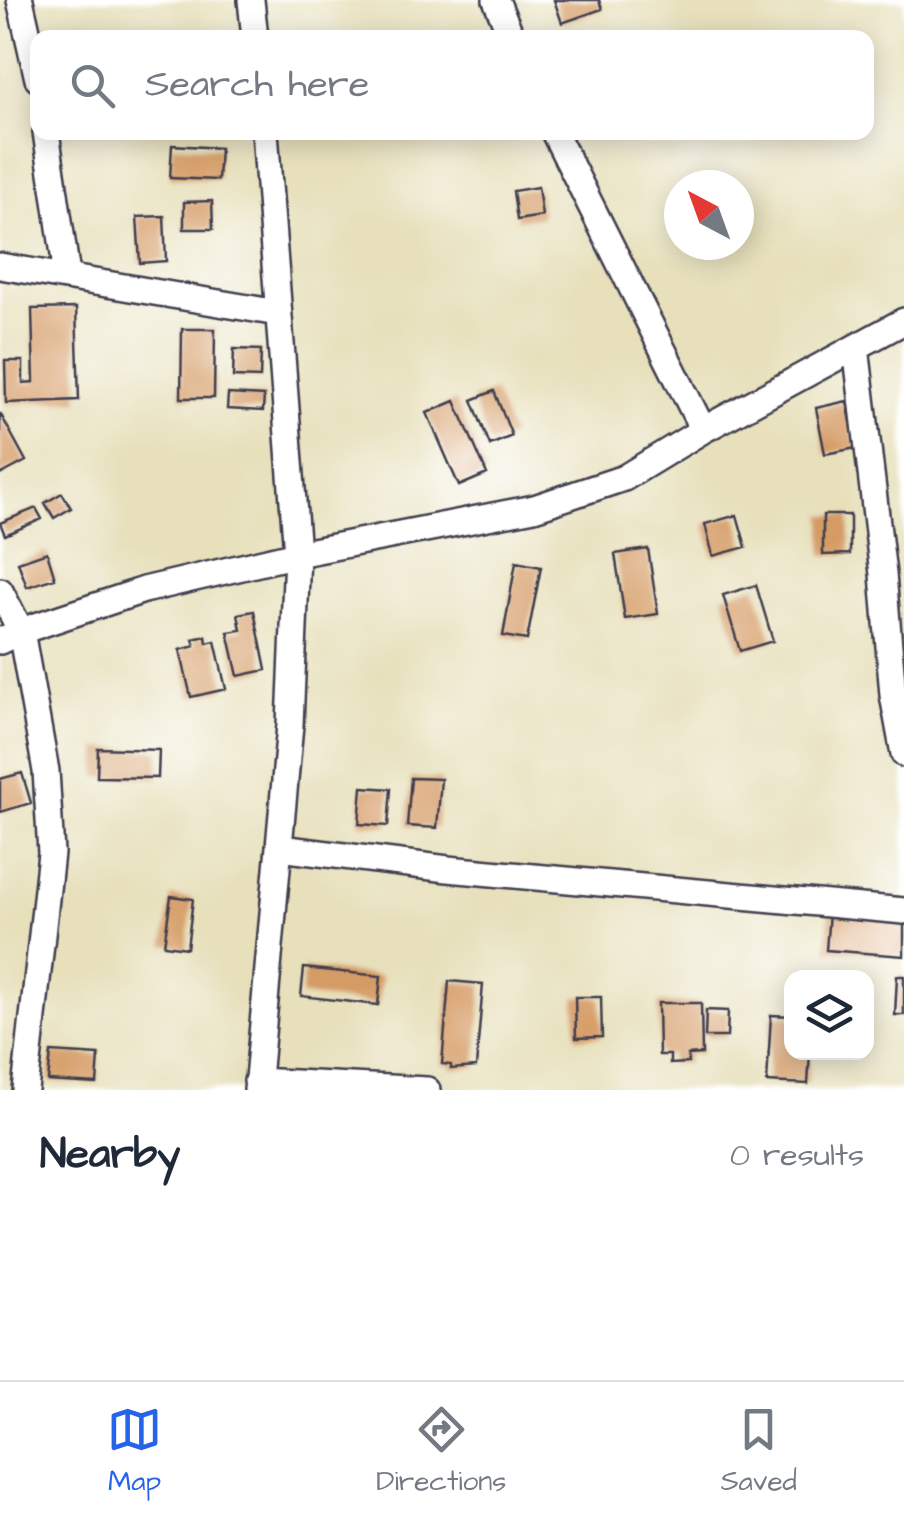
<!DOCTYPE html>
<html lang="en">
<head>
<meta charset="utf-8">
<style>
	body { margin:0; font-family:"Architects Daughter",sans-serif; background:#f6f6f7; color:#1f2937 }
	.controls { position:absolute; right:30px; bottom:30px; display:grid; overflow:hidden; border-radius:20px; box-shadow:0 5px 25px #0003 }
	.controls button { width:90px; height:90px; display:grid; place-items:center; padding:0; border:0; border-bottom:2px solid #e0e1e3; background:#fff; color:#1f2937; font:50px sans-serif }
	.compass { position:absolute; left:664px; top:170px; width:90px; height:90px; border-radius:50%; background:#fff; box-shadow:0 5px 25px #0003; rotate:319deg }
	.list { margin:0; padding:0; list-style:none }
	h2 { display:flex; justify-content:space-between; align-items:center; height:130px; margin:0; padding:0 40px; font-size:42px }
	h2 small { font-size:32px; font-weight:400; color:#747a83 }
	.icon { flex:none; width:55px; height:55px; fill:none; stroke:currentColor; stroke-width:2; stroke-linecap:round; stroke-linejoin:round }
	.map { position:relative; flex:none; width:904px; height:1090px; overflow:hidden }
	.search { position:absolute; background:#fff; box-shadow:0 5px 25px #0003; left:30px; right:30px; top:30px; height:110px; display:flex; align-items:center; gap:25px; box-sizing:border-box; padding:0 35px; border-radius:20px; color:#747a83; font-size:38px }
	.sheet { height:290px; background:#fff }
	nav { display:flex; justify-content:space-around; align-items:center; box-sizing:border-box; height:140px; border-top:2px solid #e0e1e3; background:#fff; font-size:28px; color:#747a83 }
	nav a { display:grid; justify-items:center; gap:5px }
	nav .on { color:#2563eb }
	.map>svg:first-child { display:block }
	.building { fill:#d59b65 }
	.lines { fill:none; stroke-linecap:round; stroke-linejoin:round }
	.street-casing { stroke:#403e4e; stroke-width:30 }
	.street { stroke:#fff; stroke-width:25 }
</style>
</head>
<body>
<div class="map">
<svg width="904" height="1090" viewBox="0 0 904 1090">
	<rect width="100%" height="100%" fill="#fff"/>
	<filter id="ink" filterUnits="userSpaceOnUse"><feTurbulence type="fractalNoise" baseFrequency=".01" numOctaves="2"/><feDisplacementMap in="SourceGraphic" scale="20" xChannelSelector="R" yChannelSelector="G"/><feConvolveMatrix kernelMatrix="1 2 1 2 8 2 1 2 1" color-interpolation-filters="sRGB"/></filter>
	<filter id="wash" filterUnits="userSpaceOnUse"><feTurbulence type="fractalNoise" baseFrequency=".0048" numOctaves="4" result="noise"/><feDisplacementMap in="SourceGraphic" scale="40" xChannelSelector="R" yChannelSelector="G"/><feGaussianBlur stdDeviation="2.25" result="paint"/><feColorMatrix in="noise" values="0 0 0 0 0 0 0 0 0 0 0 0 0 0 0 0 0 1.4 0 .05"/><feComposite in="paint" operator="in"/></filter>
	<g filter="url(#wash)">
		<rect width="100%" height="100%" fill="#e7e0bb"/>
		<g id="blocks">
			<path class="building" d="M554 0H599L602 9 562 23Z
				M172 145 220 148 218 180 170 178Z
				M538 187 542 216 517 220 513 191Z
				M212 201 213 229H184V202Z
				M164 216 166 261 140 263 137 217Z
				M76 308 79 400 6 403 5 361H23V383L34 382 32 309Z
				M182 329H215L214 398H181Z
				M234 349 261 350 260 378 233 377Z
				M494 391 512 436 490 445 472 400Z
				M228 394 264 396 263 411 227 409Z
				M455 401 487 474 459 486 427 413Z
				M847 401 856 448 825 454 816 408Z
				M0 413 26 461 0 475Z
				M62 493 71 508 54 518 45 503Z
				M36 508 42 519 5 535 0 523Z
				M737 515 746 547 713 556 705 524Z
				M823 515H850V554L823 555Z
				M648 549 658 614 625 619 615 554Z
				M47 552 55 578 27 587 18 562Z
				M516 562 541 567 527 640 503 636Z
				M756 585 773 641 740 651 723 595Z
				M254 611 266 670 238 676 228 632 241 630 238 614Z
				M206 636 207 643 215 641 226 689 191 697 180 650 195 646 193 639Z
				M98 748 159 750 158 778 97 777Z
				M22 773 31 803 0 812V779Z
				M411 778 441 779 437 828 407 826Z
				M362 787 391 789 388 826 359 824Z
				M171 896 193 899 187 948 164 945Z
				M829 913 904 919V956L826 950Z
				M304 968 381 976 378 1005 301 996Z
				M897 976H904V1015H895Z
				M449 981 483 984 476 1067 451 1069V1065L442 1064Z
				M575 997H601L602 1037 576 1038Z
				M658 1003H701L702 1054 688 1055V1063L670 1064V1055H659Z
				M706 1010 728 1011 727 1037H705Z
				M771 1015 792 1016V1052H810L808 1084 767 1082Z
				M51 1052 99 1055 97 1084 48 1081Z"/>
		</g>
	</g>
	<g filter="url(#ink)">
		<use href="#blocks" fill-opacity="0" stroke="#403e4e" stroke-width="2.5"/>
		<g class="lines">
			<defs>
				<path id="street" d="M20 0 38 79
					M251 0 255 38
					M496 0 512 38
					M46 132 67 275
					M554 132 703 430
					M0 266 278 313
					M856 347 883 574 893 695 904 754
					M0 591 21 631 46 771 51 853 25 1090
					M0 641 21 631 144 590 297 554 534 508 624 478 703 430 904 321
					M280 848 448 869 904 911
					M257 1081 427 1090
					M257 1090 290 725 297 554 265 132"/>
			</defs>
			<use href="#street" class="street-casing"/>
			<use href="#street" class="street"/>
		</g>
	</g>
</svg>
<div class="controls">
<button><svg class="icon" aria-label="layers" viewBox="0 0 24 24"><path d="M12 4l9 5-9 5-9-5zM3 14l9 5 9-5"/></svg></button>
</div>
<svg class="compass" viewBox="-18 -18 36 36"><path d="M0-13l5 13h-10z" fill="#e53935"/><path d="M0 13l5-13h-10z" fill="#747a83"/></svg>
<div class="search"><svg class="icon" aria-label="search" viewBox="0 0 24 24"><circle cx="10" cy="10" r="6"/><path d="M15 15l6 6"/></svg>Search here</div>
</div>
<section class="sheet">
<h2>Nearby<small>0 results</small></h2>
<ul class="list">
</ul>
</section>
<nav>
<a class="on"><svg class="icon" aria-label="map" viewBox="0 0 24 24"><path d="M3 6l6-2 6 2 6-2v14l-6 2-6-2-6 2zM9 4v14M15 6v14"/></svg>Map</a>
<a><svg class="icon" aria-label="directions" viewBox="0 0 24 24"><path d="M12 3l9 9-9 9-9-9zM9 14v-3h6M13 9l2 2-2 2"/></svg>Directions</a>
<a><svg class="icon" aria-label="saved" viewBox="0 0 24 24"><path d="M7 4h10v16l-5-4-5 4z"/></svg>Saved</a>
</nav>
</body>
</html>
